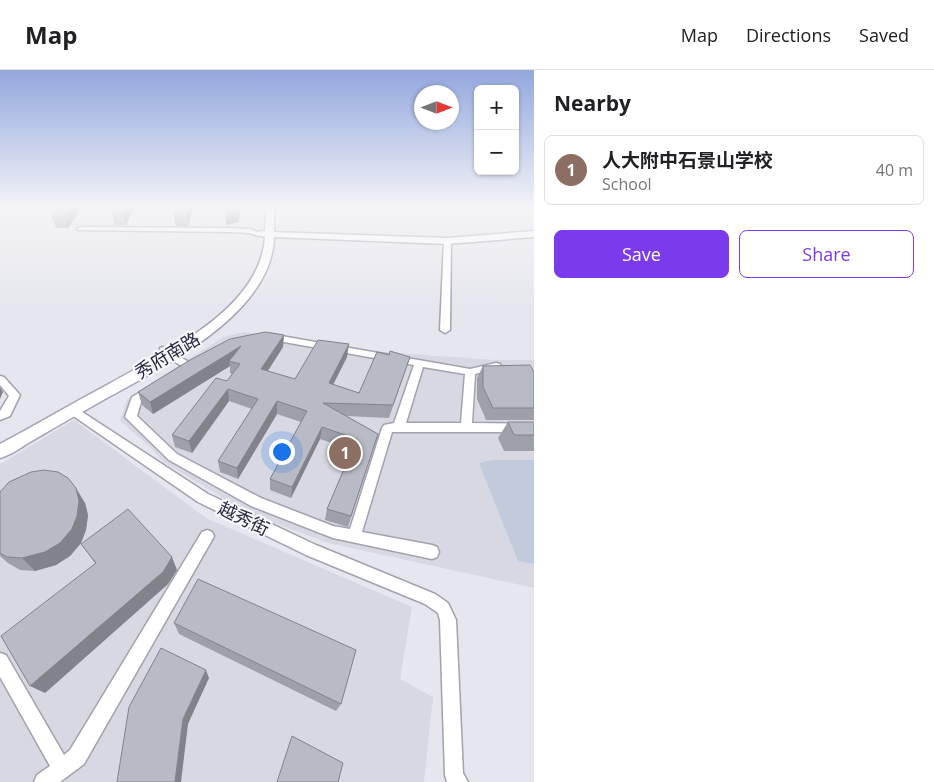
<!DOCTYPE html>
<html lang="en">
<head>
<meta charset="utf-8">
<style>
	body { margin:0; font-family:"Open Sans","Noto Sans SC",sans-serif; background:#f2f2f2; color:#202124 }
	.controls { position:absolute; right:15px; top:15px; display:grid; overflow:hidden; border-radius:8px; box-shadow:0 1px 4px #0004 }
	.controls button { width:45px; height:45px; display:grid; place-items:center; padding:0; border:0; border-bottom:1px solid #e0e0e0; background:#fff; color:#202124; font:25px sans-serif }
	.compass { position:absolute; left:414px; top:15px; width:45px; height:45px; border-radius:50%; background:#fff; box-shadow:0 1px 4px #0004; rotate:90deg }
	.you { position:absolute; left:281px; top:381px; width:18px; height:18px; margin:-12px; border:4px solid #fff; border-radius:50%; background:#1a73e8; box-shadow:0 0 0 8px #1a73e833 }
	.badge { display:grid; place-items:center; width:32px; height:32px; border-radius:50%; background:#7c3aed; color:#fff; font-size:16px; font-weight:700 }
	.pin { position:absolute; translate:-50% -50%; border:2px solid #fff; box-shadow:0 1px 5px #0006 }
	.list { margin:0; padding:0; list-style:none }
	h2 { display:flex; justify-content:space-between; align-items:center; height:65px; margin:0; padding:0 20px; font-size:21px }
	h2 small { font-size:16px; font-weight:400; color:#757577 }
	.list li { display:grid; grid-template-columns:32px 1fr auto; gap:15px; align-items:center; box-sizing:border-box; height:70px; margin:0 10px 10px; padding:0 10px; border:1px solid #e0e0e0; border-radius:8px }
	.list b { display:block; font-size:19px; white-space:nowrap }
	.list p { margin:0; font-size:16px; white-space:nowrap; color:#757577 }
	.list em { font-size:16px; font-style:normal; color:#757577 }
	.actions { display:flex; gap:10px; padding:15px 20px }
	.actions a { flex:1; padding:11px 0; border:1px solid #7c3aed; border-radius:8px; text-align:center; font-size:18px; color:#7c3aed }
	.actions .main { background:#7c3aed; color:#fff }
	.map { position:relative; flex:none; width:534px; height:712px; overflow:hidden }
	header { display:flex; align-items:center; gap:30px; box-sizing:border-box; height:70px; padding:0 25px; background:#fff; border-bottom:1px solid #e0e0e0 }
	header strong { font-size:24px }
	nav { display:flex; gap:28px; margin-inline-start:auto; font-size:18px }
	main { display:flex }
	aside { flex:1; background:#fff }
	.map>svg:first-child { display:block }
	.built { fill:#d7d8e1 }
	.green { fill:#c1cbdc }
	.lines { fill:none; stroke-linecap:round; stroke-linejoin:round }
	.street-casing { stroke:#a2a2af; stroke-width:3 }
	.secondary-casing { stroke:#a3a2b5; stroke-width:3 }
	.street { fill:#fff; fill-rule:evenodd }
	.secondary { fill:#fff; fill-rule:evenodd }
	.wall { fill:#9ea0a9 }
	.shaded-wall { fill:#81828a }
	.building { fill:#b8bac5; stroke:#81828a }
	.labels { text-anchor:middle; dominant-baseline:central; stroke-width:4.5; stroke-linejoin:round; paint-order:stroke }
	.street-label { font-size:18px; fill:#28263e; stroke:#f6f7fa }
</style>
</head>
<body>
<header>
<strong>Map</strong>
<nav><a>Map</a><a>Directions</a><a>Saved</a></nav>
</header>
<main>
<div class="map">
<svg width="534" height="712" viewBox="0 0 534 712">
	<rect width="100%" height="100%" fill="#e6e7ee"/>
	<path class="built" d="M244 262 368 281 495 290H534V518L328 473 248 443 165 393 146 373 120 351 127 329 223 267Z
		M74 350 206 448 412 537 400 609 433 627 424 712H0V394Z"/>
	<path class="green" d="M493 390H534V494L518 491 479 393Z"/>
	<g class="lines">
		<defs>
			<path id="street" d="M80 157 229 158 250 159 263 164 259 166 249 163 229 162 78 160 77 159Z
				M444 169 451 171 450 260 445 263 440 260Z
				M270 264 470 299 496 293 500 294 501 296 500 298 475 304 472 353 534 354V362H392L362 462 432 475 437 477 439 482 437 487 432 489 333 468 251 436 169 390 125 347 132 327 149 317H157L158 320 157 323 141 332 137 346 177 384 261 428 333 456 350 459 382 358 384 355 394 353 414 295 267 269V265ZM423 297 465 304 461 353H406Z
				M163 277 194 295 195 297 194 299H186L160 282V278Z
				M0 306 4 307 20 325 10 346 0 350V341L9 326 0 315Z
				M73 336 208 424 316 475 435 524 448 533 456 550 463 703 468 712H447L445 705 440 550 438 543 425 534 306 485 198 432 69 343 68 340Z
				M207 460 212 462 214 466 212 470 84 694 60 712H34L37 705 50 696 0 607V583L6 585 64 685 70 680 202 462Z"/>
			<path id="secondary" d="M266 137H274V162L447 168 534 161V167L447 174 274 167C272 250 148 303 86 340 67 350 49 361 30 372 20 378 11 385 0 388V374C36 355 71 334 107 315 163 283 260 241 265 167L256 164 258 162 265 161Z"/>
		</defs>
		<use href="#street" class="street-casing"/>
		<use href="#secondary" class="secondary-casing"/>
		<use href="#street" class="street"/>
		<use href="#secondary" class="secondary"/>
	</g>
	<path class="wall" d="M82 137 68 158H56L52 147Z
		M134 137 126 155H114L112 144Z
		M193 137 188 156H176L174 146Z
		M283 277 268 301 295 309 347 287 333 315 359 323 389 285 410 287 389 348 346 346 378 364 348 457 325 450 327 439 352 380 320 369 291 428 270 420V409L301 352 277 344 238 409 220 402 218 391 252 339 229 331 192 383 175 377 172 365 227 311 232 304 230 303V296L153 344 142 335 138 322 190 290Z
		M483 296 534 302V350H486L477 329V308Z
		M508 352H534V381H504L498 368Z
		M0 422 85 433 88 445 86 460 81 473 70 486 56 495 35 501 20 500 8 493 0 486Z
		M81 474 177 500 168 514 45 623 95 493Z
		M174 553 341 634 336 641 179 564Z"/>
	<path class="shaded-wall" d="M71 137H82L68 158 65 147Z
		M127 137H134L126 155 124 144Z
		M189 137H193L188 156 187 146Z
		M239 137H240L239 152 226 155V145Z
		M284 265 283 277 261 311V299Z
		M349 274 347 287 327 326 329 313Z
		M241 276 229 291 230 296 153 344 150 332Z
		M0 317 3 322 0 329Z
		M228 319 229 331 192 383 189 371Z
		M277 331V344L238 409 237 398Z
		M322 357 320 369 291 428 292 417Z
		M76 418 85 433 88 445 86 460 81 473 70 486 56 495 35 501 22 488Z
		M172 487 177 500 168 514 45 623 30 616Z
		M206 600 209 608 188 654 181 712H176L175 711 183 649Z"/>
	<path class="building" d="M60 137H71L65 147H52Z
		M115 137H127L124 144H112Z
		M177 137H189L187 146H174Z
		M226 137H239V141L226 145Z
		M265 262 284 265 261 299 295 309 318 270 349 274 329 313 359 323 377 282 389 285 390 281 410 287 393 335 323 333 378 364 351 446 327 439 357 369 322 357 292 417 270 409 307 341 277 331 237 398 218 391 258 329 228 319 189 371 172 365 216 308 227 311 240 294 229 291 241 276 150 332 138 322 190 290 230 269Z
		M530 295 534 302V338H493L483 317V296Z
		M508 352H534V365H514Z
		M44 400 58 402 68 408 76 418 79 431 77 446 72 459 60 473 45 482 22 488 7 487 0 483V422L9 412 31 402Z
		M128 439 172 487 163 502 30 616 1 566 96 493 81 474Z
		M198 509 356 580 341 634 174 553Z
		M161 578 206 600 183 649 175 711 176 712H117L129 637Z
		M292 666 343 693 338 712H277Z"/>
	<linearGradient id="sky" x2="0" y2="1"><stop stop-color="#92a7dd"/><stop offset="0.58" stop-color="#f4f4f7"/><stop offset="1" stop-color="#f4f4f7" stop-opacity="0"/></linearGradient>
	<rect width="534" height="237" fill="url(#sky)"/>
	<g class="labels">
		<g class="street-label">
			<text transform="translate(167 285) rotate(-31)">秀府南路</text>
			<text transform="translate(244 448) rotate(26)">越秀街</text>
		</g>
	</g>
</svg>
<div class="controls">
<button>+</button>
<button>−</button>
</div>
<svg class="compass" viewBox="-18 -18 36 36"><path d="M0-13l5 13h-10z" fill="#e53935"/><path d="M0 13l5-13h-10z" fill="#757577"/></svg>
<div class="you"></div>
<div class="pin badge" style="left:345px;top:383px;background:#8d6e63">1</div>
</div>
<aside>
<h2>Nearby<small></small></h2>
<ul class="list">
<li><span class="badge" style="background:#8d6e63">1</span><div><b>人大附中石景山学校</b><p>School</p></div><em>40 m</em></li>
</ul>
<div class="actions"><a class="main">Save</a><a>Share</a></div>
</aside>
</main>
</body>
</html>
